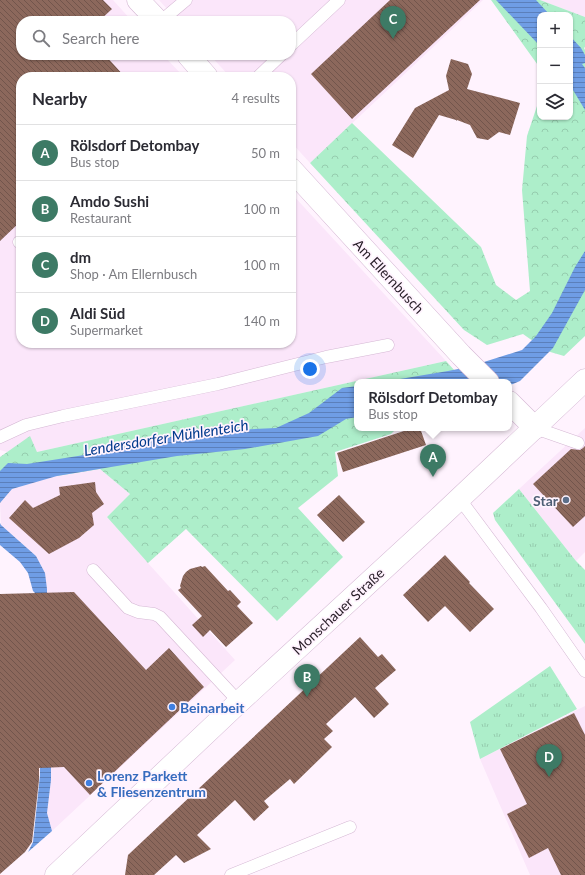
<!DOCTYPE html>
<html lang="en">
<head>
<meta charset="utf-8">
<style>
	body { margin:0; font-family:Lato,sans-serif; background:#f2f2f3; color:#2b2b33 }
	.controls { position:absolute; right:12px; top:12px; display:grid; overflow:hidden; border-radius:8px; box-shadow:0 1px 3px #0004 }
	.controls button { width:36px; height:36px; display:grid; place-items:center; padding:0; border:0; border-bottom:1px solid #e1e1e2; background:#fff; color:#2b2b33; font:20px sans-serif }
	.you { position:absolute; left:310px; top:369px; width:14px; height:14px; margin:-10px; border:3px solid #fff; border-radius:50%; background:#1a73e8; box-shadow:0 0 0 6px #1a73e833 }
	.badge { display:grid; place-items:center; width:26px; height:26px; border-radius:50%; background:#3d7a65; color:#fff; font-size:13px; font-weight:700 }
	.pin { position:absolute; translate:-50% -33px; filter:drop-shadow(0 1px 2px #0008) }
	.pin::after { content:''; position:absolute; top:21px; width:14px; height:12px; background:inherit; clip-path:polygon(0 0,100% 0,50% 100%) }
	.popup { position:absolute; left:354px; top:379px; width:158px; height:52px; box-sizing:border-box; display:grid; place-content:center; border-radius:8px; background:#fff; filter:drop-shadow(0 1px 3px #0005); font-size:13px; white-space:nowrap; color:#7c7c81 }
	.popup b { font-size:15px; color:#2b2b33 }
	.popup::after { content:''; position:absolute; left:50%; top:100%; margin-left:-8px; border:8px solid transparent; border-top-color:#fff }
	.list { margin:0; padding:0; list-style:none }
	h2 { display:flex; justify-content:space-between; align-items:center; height:52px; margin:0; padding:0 16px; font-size:17px }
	h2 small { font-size:13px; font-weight:400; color:#7c7c81 }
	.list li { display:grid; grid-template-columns:26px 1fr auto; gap:12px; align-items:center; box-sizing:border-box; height:56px; padding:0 16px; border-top:1px solid #e1e1e2 }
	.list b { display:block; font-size:15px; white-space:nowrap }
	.list p { margin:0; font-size:13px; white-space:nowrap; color:#7c7c81 }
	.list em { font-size:13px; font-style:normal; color:#7c7c81 }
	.icon { flex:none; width:22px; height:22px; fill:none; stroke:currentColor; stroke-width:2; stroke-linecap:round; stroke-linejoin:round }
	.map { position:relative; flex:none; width:585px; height:875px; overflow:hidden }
	.search { position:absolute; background:#fff; box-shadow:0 1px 3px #0004; left:16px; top:16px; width:280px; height:44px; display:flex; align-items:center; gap:10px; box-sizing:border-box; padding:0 14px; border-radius:16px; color:#7c7c81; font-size:15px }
	.panel { position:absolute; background:#fff; box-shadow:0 1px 3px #0004; left:16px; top:72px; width:280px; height:276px; border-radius:16px }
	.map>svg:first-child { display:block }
	.built { fill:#fbe6fa }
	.grass { fill:url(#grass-tufts) }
	.forest { fill:url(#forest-crowns) }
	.water { fill:url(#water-rules) }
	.building { fill:url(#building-back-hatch) }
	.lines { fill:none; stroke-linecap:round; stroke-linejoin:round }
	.lane-casing { stroke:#d5b8d4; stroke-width:13 }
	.street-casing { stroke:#d5b8d4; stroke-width:23 }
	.secondary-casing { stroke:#d5b8d4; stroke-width:23 }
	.lane { stroke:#fff; stroke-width:12 }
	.street { stroke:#fff; stroke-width:22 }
	.secondary { stroke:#fff; stroke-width:22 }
	.service-dot { fill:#5c6f8a; stroke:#fff3fe; stroke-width:1.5 }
	.shop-dot { fill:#3f7fe0; stroke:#fff3fe; stroke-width:1.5 }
	.labels { text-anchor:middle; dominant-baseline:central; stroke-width:3.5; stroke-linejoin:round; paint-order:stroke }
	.street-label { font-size:14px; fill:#271d27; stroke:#fff3fe }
	.service-label { font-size:14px; font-weight:bold; fill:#4e5e75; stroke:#fff3fe; text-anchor:end }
	.shop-label { font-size:14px; font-weight:bold; fill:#366cbe; stroke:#fff3fe; text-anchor:start }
	.water-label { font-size:15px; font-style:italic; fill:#003a8c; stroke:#fff3fe }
</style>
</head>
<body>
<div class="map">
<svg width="585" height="875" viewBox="0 0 585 875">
	<defs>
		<pattern id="grass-tufts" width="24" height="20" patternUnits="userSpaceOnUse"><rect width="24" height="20" fill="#adeeca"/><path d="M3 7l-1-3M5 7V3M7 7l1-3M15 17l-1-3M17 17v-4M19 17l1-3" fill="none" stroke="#95ccae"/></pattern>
		<pattern id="forest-crowns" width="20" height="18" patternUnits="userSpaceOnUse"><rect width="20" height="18" fill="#adeeca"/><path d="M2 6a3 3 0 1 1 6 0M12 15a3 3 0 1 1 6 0" fill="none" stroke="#95ccae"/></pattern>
		<pattern id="water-rules" width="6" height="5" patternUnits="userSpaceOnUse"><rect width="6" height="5" fill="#6f9de5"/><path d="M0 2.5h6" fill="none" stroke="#5b7fba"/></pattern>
		<pattern id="building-back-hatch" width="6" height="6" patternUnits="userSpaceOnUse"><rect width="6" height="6" fill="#8c685c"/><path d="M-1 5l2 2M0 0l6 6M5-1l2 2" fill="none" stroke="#72554c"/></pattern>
	</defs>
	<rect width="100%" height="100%" fill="#fff3fe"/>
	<path class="built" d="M0 0H113L132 21H21V55H163L184 77H21V343H291V193L446 361 37 452 30 437 7 452 0 450Z
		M159 0H483L310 163 291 142V77H230L210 55H291V21H178Z
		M540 0H585V17Z
		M585 428V552L576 561 519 489Z
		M100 469 130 494 107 517 148 563 235 660 52 831 47 813 51 780 47 668V589L45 573 36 556 1 525 0 503 12 489 57 476Z
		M585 706V875H530L480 759Z"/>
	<path class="grass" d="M519 489 576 561 585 570V644L495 520 493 513Z
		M550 666 577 709 480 759 470 722Z"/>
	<path class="forest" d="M491 0H540L585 17V47L584 48 585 50V336L564 356 547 351 523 334 487 345 464 330 310 163 352 123 481 247 496 285 516 300 530 291 522 190 527 136 540 97V117H570V15H540V68Z
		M446 361 465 382H357V428H397L391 434 335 452 338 476 298 508 343 557 277 621 186 529 148 563 107 517 130 494 100 469 57 476 0 477V457L30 436 37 452Z"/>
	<path class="water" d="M496 0H536L550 15H540V46Z
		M570 36 581 48 585 55V63L582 64 585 68V110L570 85Z
		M585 251V290L553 348 520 381 513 384 509 385V382H382L448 371 468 367 522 350 536 336 552 313 575 267Z
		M357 386V417L346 419 318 436 245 449 177 456 57 476 12 489 0 503V471L8 463 27 464 97 453 192 432 276 428 309 413 342 388Z
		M0 523 1 525 36 556 45 573 47 589V668L51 730V780L47 813 52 831 28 852 33 842 40 775V730L35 593 33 591 28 573 20 562 0 545Z"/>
	<path class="building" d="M0 0H103L112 9 99 21H21V55H105L125 77H21V221L0 241Z
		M390 0H480L352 119 311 74Z
		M451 59 468 64 472 74 467 89 520 103 510 135 499 132 488 140 477 138 470 125 457 120 456 121V120L439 115 413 158 392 145 415 108 449 90 446 76Z
		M413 428H420L426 445 343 472 337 453Z
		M585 446V516L573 527 533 484 571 449 580 450 583 448Z
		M95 482 96 492 104 504 92 513 94 525 79 538 49 554 9 518 25 500 33 508 60 495 59 487Z
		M339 495 365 522 343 542 317 515Z
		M445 555 470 582 469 583 494 609 470 632 445 606 428 622 403 595Z
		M201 566 202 567 205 566 228 591 230 590 241 602 237 606 253 623 226 647 210 630 203 637 192 625 202 616 178 590 181 588 180 586 183 576 186 572 190 569Z
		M74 592 146 670 169 648 204 687 90 795 64 767 39 768V780L32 842 25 852 0 874V594Z
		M360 637 378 657 382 654 396 670 375 688 389 704 374 718 355 697 326 724 333 731 324 739 332 747 294 784 290 779 264 801 269 807 254 821 235 800 197 835 211 849 184 863 176 855 154 875H125L128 855Z
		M574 713 585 735V875H561L548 848 529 858 507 814 527 804 500 749Z"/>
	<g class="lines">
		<defs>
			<path id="lane" d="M161 21 186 0
				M291 45 339 0
				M258 77 281 55
				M19 242 21 241
				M535 428 578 443
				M0 437 26 425 63 416 218 384 326 357 388 345
				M459 498 541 608 585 671
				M93 570 128 608 138 612 154 614 160 617 239 702
				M231 875 350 827"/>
			<path id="street" d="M138 0 158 21
				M188 55 207 77
				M291 169 461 355 488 382
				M509 402 535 428"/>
			<path id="secondary" d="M56 875 239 702 441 516 585 380"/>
		</defs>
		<use href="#lane" class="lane-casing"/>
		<use href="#street" class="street-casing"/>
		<use href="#secondary" class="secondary-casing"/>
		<use href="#lane" class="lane"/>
		<use href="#street" class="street"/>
		<use href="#secondary" class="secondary"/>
	</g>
	<circle class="service-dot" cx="566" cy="500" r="4"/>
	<g class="shop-dot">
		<circle cx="172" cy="707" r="4"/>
		<circle cx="89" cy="783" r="4"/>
	</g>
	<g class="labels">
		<g class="street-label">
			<text transform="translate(389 276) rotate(47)">Am Ellernbusch</text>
			<text transform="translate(338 611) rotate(-43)">Monschauer Straße</text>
		</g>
		<g class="service-label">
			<text x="558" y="500">Star</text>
		</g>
		<g class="shop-label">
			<text x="180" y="707">Beinarbeit</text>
			<text x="97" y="775">Lorenz Parkett<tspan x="97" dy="16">&amp; Fliesenzentrum</tspan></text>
		</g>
		<g class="water-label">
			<text transform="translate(166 437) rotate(-9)">Lendersdorfer Mühlenteich</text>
		</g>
	</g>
</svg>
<div class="controls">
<button>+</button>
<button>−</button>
<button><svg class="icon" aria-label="layers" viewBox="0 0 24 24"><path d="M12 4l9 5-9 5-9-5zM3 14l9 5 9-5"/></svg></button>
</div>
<div class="you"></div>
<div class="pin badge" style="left:433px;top:477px">A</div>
<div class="popup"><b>Rölsdorf Detombay</b>Bus stop</div>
<div class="pin badge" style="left:307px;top:697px">B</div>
<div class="pin badge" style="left:393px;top:39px">C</div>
<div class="pin badge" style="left:549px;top:777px">D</div>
<div class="search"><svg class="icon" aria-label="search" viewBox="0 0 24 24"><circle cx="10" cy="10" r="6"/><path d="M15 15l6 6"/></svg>Search here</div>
<section class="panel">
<h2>Nearby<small>4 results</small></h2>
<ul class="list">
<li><span class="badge">A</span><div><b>Rölsdorf Detombay</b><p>Bus stop</p></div><em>50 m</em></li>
<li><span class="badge">B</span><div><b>Amdo Sushi</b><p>Restaurant</p></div><em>100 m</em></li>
<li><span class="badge">C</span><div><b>dm</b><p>Shop · Am Ellernbusch</p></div><em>100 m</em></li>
<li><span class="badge">D</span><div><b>Aldi Süd</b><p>Supermarket</p></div><em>140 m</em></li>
</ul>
</section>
</div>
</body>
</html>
